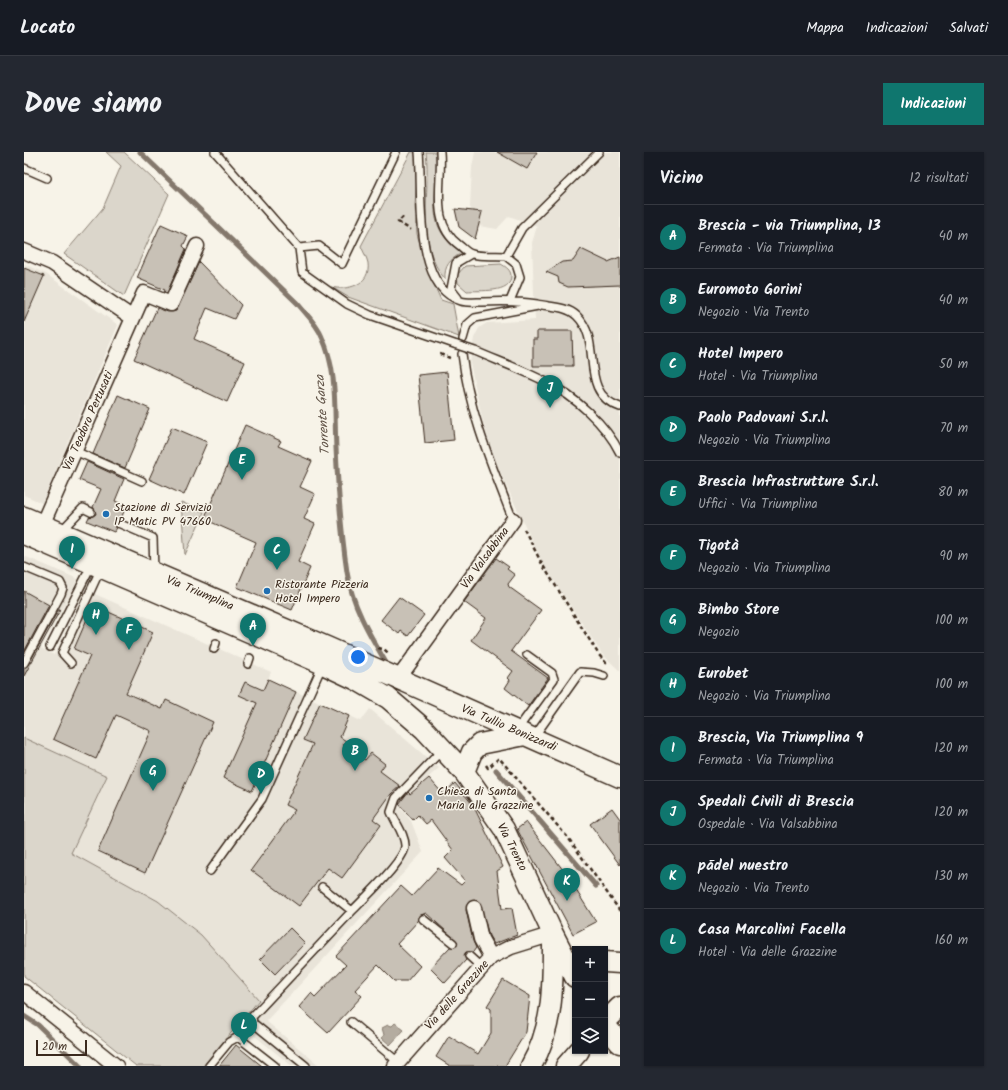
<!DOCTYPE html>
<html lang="it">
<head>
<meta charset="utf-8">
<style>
	body { margin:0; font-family:Kalam,sans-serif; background:#242831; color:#f1f3f6 }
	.controls { position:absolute; right:12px; bottom:12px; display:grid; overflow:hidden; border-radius:0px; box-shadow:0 1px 3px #0004 }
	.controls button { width:36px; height:36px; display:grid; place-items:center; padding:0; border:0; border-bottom:1px solid #363941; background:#171b24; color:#f1f3f6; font:20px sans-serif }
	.scale { position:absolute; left:12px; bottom:10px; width:51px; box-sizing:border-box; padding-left:4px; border:2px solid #3b2a1e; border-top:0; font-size:11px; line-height:14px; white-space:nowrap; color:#3b2a1e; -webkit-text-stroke:3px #f7f3e8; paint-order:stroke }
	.you { position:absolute; left:334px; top:505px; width:14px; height:14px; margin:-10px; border:3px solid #fff; border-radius:50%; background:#1a73e8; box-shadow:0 0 0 6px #1a73e833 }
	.badge { display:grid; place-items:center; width:26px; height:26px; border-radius:50%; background:#0f766e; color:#fff; font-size:13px; font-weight:700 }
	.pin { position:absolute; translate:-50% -33px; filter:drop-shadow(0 1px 2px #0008) }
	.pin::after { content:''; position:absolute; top:21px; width:14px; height:12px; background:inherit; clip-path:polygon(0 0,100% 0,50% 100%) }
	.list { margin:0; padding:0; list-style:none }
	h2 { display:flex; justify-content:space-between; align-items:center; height:52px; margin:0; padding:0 16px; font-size:17px }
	h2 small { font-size:13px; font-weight:400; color:#9ea1a6 }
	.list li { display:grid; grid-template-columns:26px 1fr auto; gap:12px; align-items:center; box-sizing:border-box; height:64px; padding:0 16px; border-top:1px solid #363941 }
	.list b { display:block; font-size:15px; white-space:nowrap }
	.list p { margin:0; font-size:13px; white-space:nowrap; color:#9ea1a6 }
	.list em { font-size:13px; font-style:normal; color:#9ea1a6 }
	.icon { flex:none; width:22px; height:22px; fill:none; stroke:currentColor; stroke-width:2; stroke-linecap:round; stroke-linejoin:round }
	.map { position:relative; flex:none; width:596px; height:914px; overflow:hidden; border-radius:0px }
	header { display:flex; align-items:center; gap:24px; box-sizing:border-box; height:56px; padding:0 20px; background:#171b24; border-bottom:1px solid #363941 }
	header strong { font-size:19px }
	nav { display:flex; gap:22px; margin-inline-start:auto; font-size:14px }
	.intro { display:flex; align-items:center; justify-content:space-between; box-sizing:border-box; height:96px; padding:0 24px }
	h1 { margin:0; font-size:28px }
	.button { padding:10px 18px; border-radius:0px; background:#0f766e; color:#fff; font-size:14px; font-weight:700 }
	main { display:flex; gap:24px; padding:0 24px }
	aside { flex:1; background:#171b24; border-radius:0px; box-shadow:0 1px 3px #0004 }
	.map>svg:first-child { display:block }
	.built { fill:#e9e4d9 }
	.green { fill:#dbd6cb; stroke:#8b8074 }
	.water { fill:#b4aca0; stroke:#84786c }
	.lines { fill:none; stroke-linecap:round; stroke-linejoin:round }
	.stream { stroke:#84786c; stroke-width:5 }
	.building { fill:#c8c1b6; stroke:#3b2a1e }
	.service-casing { stroke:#3b2a1e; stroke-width:10 }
	.minor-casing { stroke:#3b2a1e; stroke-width:17 }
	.secondary-casing { stroke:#3b2a1e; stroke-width:23 }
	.path { stroke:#3b2a1e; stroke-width:2.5; stroke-dasharray:4 3; stroke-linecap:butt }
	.service { stroke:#f7f3e8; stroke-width:7 }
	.minor { stroke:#f7f3e8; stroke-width:14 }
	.secondary { stroke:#f7f3e8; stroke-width:20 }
	.service-bridge-casing { stroke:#3b2a1e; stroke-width:10; stroke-linecap:butt }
	.service-bridge { stroke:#f7f3e8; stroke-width:7 }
	.poi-dot { fill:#1f6fb2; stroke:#f7f3e8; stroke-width:1.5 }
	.labels { text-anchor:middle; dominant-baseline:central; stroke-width:3; stroke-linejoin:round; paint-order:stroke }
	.street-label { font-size:12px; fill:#3b2a1e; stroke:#f7f3e8 }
	.poi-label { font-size:12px; fill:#3b2a1e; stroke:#f7f3e8; text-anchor:start }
	.water-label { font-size:13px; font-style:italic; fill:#5f5145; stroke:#f7f3e8 }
</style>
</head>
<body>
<header>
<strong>Locato</strong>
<nav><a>Mappa</a><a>Indicazioni</a><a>Salvati</a></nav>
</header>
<div class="intro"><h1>Dove siamo</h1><a class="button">Indicazioni</a></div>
<main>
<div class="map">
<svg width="596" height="914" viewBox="0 0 596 914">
	<rect width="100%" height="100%" fill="#f7f3e8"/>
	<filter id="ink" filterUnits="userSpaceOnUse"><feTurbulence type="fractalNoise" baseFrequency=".025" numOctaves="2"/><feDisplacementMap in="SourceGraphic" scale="8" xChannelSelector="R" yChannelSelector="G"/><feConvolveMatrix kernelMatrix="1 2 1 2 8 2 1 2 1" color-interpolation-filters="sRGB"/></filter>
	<g filter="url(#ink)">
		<path class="built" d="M451 0H596V519L578 502 519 412 481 331 469 303 458 266 446 211 450 186 455 176 463 171 511 168 508 91 513 74 485 64 473 77 455 74 450 66 446 55 448 15Z
			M0 112 22 122 94 173 18 351 0 343Z
			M0 404 54 427 17 496 30 503 64 439 247 520 244 527 337 569 346 557 415 616 373 652 387 669 399 700 242 869 296 914H268L216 872 235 848 134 749 47 701 83 624 0 586Z"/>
		<path class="green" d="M82 0H100L145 42 100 144 40 102 79 56 97 14Z
			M387 0H391L393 25 391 54 393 82 404 120 417 148 429 152 435 185 324 145 307 135C323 139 347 133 344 111 343 106 339 99 337 94Z
			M402 0H412C417 43 395 71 438 101 426 107 420 114 421 127 391 92 407 41 402 0Z
			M477 112C482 115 487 118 487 124 488 142 455 138 443 139L434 131 433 123 441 114Z
			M157 350 180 360 161 403Z
			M0 586 83 624 47 701 134 749 177 783 235 848 179 914H112L0 824Z"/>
		<path class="water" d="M371 871 380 878 366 893 358 886 360 883 358 876 364 873 368 874Z"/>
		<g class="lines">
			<path class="stream" d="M116 0 273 151C282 162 293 172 298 185 314 220 310 258 312 296 314 337 317 379 323 420 328 454 347 485 364 514
				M472 618 572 734
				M0 864 14 873 56 914"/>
		</g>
		<path class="building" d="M473 0H513L503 17Z
			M431 57 458 60 451 87 435 75Z
			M137 72 164 84 159 94 162 97 143 141 140 140 141 138 113 126Z
			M557 97 584 110 596 105V133L544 135 535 131 534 125 522 120 538 110 549 109Z
			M175 110 217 153 210 167 183 156 170 187 221 210 203 250 110 207 133 156 144 160 152 159Z
			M0 116 20 124 0 170Z
			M513 179H548L549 214H509V187H513Z
			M423 220 430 288 401 291 394 223Z
			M94 243 126 257 101 316 69 302Z
			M221 273 257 289 254 294 288 309 276 335 291 342 280 367 291 372 274 410 286 416 268 458 213 435 232 390 180 367Z
			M148 275 183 290 160 343 125 327Z
			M63 310 100 327 91 349 102 354 97 367 93 366 90 369V374L93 376 90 380 63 369 65 365 69 364 72 362 71 358 69 355 77 337 55 328Z
			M472 406 485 415 483 417 491 423 484 432 485 435 517 458 487 499 524 526 504 554 481 536 486 528 484 526 489 519 447 488 462 466 440 450Z
			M0 439 25 453 0 500Z
			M375 445 400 463 384 484 377 479 375 482 357 468Z
			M69 453 129 480 102 541 138 557 142 548 189 570 121 721 74 699 127 579 92 563 72 607 29 587 66 504 50 497Z
			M34 458H36L0 524V516L4 513Z
			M244 527 272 540 228 639 199 626 233 551 215 543 221 530 239 538Z
			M296 551 325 564 316 585 322 589 319 593 341 608 347 601 361 612 356 619 376 634 367 642 349 667 357 673 318 726 304 716 275 754 227 718 271 658 261 653 289 592 279 588Z
			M405 626 419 642 431 631 449 653 479 715 473 719 478 757 488 756 493 783 470 792 465 784 456 751 452 748 445 750 442 758 449 789 452 796 449 800H442L440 803 442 808 421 831 406 816 426 795 433 794 434 790 402 761 397 763 394 769 373 792 396 814 383 829H370L354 813 331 838 338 844 304 881 275 855 287 841 291 845 322 813 312 804 377 734 388 744 414 716 437 733 441 729 421 706 429 698 407 668 402 672 394 663 389 668 375 652 384 640 386 642Z
			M588 656 596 667V713L566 672Z
			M502 670 540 719 572 770 549 782 493 677Z
			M266 776 281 791 251 822 236 807Z
			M479 828 506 844 502 880 481 914H426L412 905 425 884 454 902 467 881V857L463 854Z
			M212 893 238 914H195Z"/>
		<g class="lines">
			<defs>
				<path id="service" d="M191 0 275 96 278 120 323 152 346 163 433 193
					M395 0C399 40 388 134 437 149 443 151 452 150 458 150 477 149 495 149 513 152 526 155 543 154 553 164 580 190 553 240 596 255
					M416 0C419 32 405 71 435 93 439 96 443 101 448 102 457 105 472 103 482 104L498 76 575 0
					M0 16 23 26
					M275 96 295 94 318 112 372 0
					M482 104 492 112 496 125 486 149
					M434 146 427 137 432 111 447 102
					M439 187 443 173 451 166 514 154
					M451 199C474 209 499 218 522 230 550 244 582 272 596 301
					M438 202C445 260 468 314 489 368
					M51 299 118 329
					M94 371 129 386 130 419
					M37 379 59 356 67 360
					M0 415 36 430 39 436 37 442 0 511
					M26 495 68 412
					M190 497 192 491
					M47 511 38 501 77 416
					M224 512 226 506
					M493 578 530 527 528 521 503 503
					M510 585 556 520 570 521 580 524
					M186 719 238 647 299 512
					M298 735 328 759C340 747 379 710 381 695 382 684 371 670 367 660L372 646 418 598
					M399 767 429 791
					M445 804 457 815
					M327 870 374 910
					M185 914 205 890 214 885 251 914
					M282 914 229 871 228 865 328 759"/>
				<path id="minor" d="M0 99 28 111 109 166
					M18 373 120 141 147 152 173 94
					M374 527 489 368
					M450 756 457 787 467 805
					M0 840 92 914
					M371 914 467 805 487 795 529 782"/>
				<path id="secondary" d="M0 365 305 496 596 625
					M0 382 299 512 333 528 364 546 400 577 440 620 480 677 529 782 551 825
					M440 620 448 600 456 592 501 583
					M581 810 596 811
					M581 870 596 855
					M581 873 596 891
					M507 914C530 874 529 831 529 786
					M542 914 555 899"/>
			</defs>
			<use href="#service" class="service-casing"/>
			<use href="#minor" class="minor-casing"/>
			<use href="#secondary" class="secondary-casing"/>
			<path class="path" d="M379 65 374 70 387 78
				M416 202 426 206
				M500 377 518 412 575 503 583 512
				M354 496 360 497 365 502
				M462 613 464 616 475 606 545 687 596 759"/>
			<use href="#service" class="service"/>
			<use href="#minor" class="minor"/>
			<use href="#secondary" class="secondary"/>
			<defs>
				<path id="service-bridge" d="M433 193 451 199"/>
			</defs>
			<use href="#service-bridge" class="service-bridge-casing"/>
			<use href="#service-bridge" class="service-bridge"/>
		</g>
	</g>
	<g class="poi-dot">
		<circle cx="82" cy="362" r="4"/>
		<circle cx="243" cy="439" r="4"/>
		<circle cx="405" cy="646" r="4"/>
	</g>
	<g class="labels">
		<g class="street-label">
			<text transform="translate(64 269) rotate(-66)">Via Teodoro Pertusati</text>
			<text transform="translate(461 406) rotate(-54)">Via Valsabbina</text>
			<text transform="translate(176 441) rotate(23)">Via Triumplina</text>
			<text transform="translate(485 576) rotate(23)">Via Tullio Bonizzardi</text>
			<text transform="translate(488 695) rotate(63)">Via Trento</text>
			<text transform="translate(433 843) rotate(-48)">Via delle Grazzine</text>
		</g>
		<g class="poi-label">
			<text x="90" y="355">Stazione di Servizio<tspan x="90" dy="14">IP Matic PV 47660</tspan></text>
			<text x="251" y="432">Ristorante Pizzeria<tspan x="251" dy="14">Hotel Impero</tspan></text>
			<text x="413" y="639">Chiesa di Santa<tspan x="413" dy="14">Maria alle Grazzine</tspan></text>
		</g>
		<g class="water-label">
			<text transform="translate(299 263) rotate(-94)">Torrente Garza</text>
		</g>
	</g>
</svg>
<div class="controls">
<button>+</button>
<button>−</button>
<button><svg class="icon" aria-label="layers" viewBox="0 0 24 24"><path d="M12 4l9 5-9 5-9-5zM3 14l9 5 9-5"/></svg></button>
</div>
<div class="scale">20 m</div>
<div class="you"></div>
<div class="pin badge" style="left:229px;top:494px">A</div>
<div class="pin badge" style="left:331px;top:619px">B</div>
<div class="pin badge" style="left:253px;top:418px">C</div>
<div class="pin badge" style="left:237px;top:642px">D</div>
<div class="pin badge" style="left:218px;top:328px">E</div>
<div class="pin badge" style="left:105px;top:498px">F</div>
<div class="pin badge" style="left:129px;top:639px">G</div>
<div class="pin badge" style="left:72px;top:483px">H</div>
<div class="pin badge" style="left:48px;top:417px">I</div>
<div class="pin badge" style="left:526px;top:256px">J</div>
<div class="pin badge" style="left:543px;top:749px">K</div>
<div class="pin badge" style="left:220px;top:893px">L</div>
</div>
<aside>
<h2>Vicino<small>12 risultati</small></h2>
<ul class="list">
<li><span class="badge">A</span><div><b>Brescia - via Triumplina, 13</b><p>Fermata · Via Triumplina</p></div><em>40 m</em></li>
<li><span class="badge">B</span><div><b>Euromoto Gorini</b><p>Negozio · Via Trento</p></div><em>40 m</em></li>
<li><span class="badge">C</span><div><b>Hotel Impero</b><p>Hotel · Via Triumplina</p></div><em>50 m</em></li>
<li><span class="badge">D</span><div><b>Paolo Padovani S.r.l.</b><p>Negozio · Via Triumplina</p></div><em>70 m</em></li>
<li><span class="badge">E</span><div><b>Brescia Infrastrutture S.r.l.</b><p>Uffici · Via Triumplina</p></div><em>80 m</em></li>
<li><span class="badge">F</span><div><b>Tigotà</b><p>Negozio · Via Triumplina</p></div><em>90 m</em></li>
<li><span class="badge">G</span><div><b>Bimbo Store</b><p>Negozio</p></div><em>100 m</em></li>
<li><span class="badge">H</span><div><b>Eurobet</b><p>Negozio · Via Triumplina</p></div><em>100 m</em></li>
<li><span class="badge">I</span><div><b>Brescia, Via Triumplina 9</b><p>Fermata · Via Triumplina</p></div><em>120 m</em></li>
<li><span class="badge">J</span><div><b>Spedali Civili di Brescia</b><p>Ospedale · Via Valsabbina</p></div><em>120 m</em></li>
<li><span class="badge">K</span><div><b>pādel nuestro</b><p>Negozio · Via Trento</p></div><em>130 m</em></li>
<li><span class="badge">L</span><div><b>Casa Marcolini Facella</b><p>Hotel · Via delle Grazzine</p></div><em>160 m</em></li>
</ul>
</aside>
</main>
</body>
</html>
